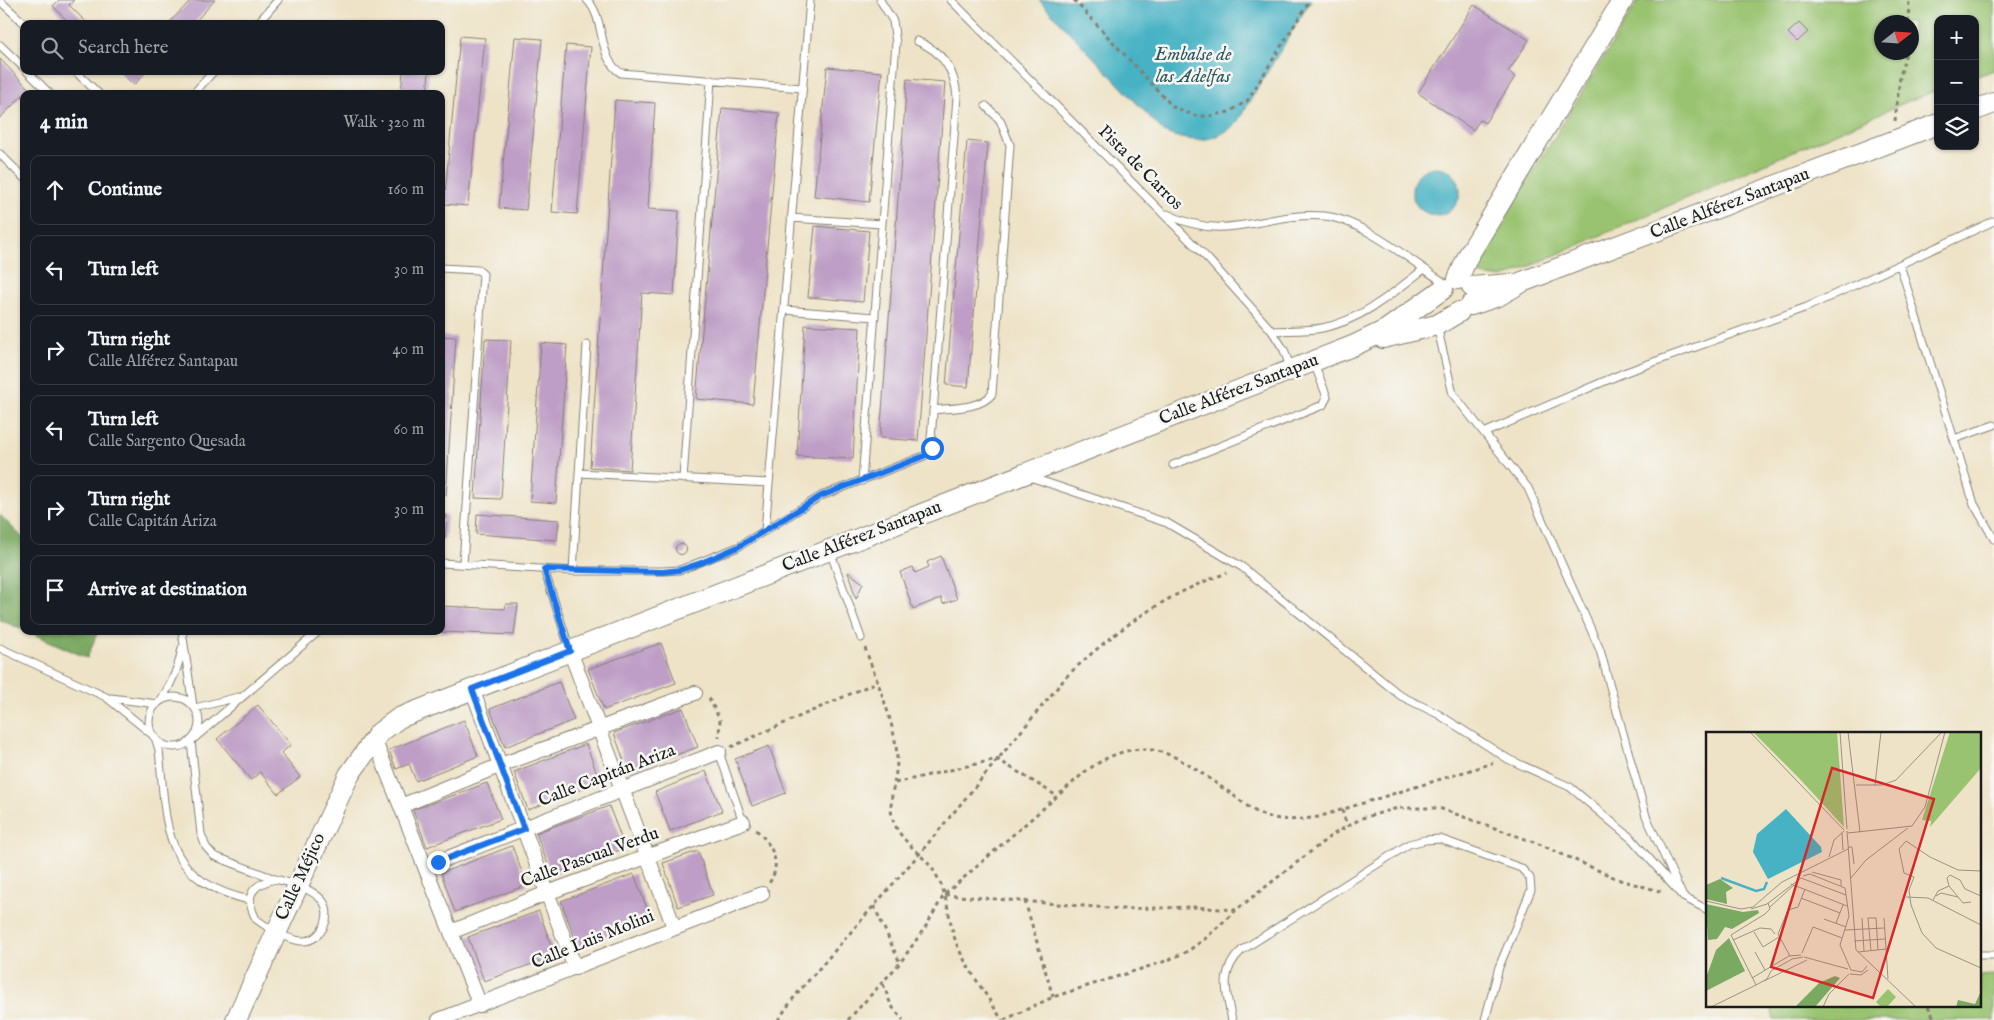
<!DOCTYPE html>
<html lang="en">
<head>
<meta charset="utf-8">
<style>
	body { margin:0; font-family:"IM FELL English",serif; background:#20242c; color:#f1f3f6 }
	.controls { position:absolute; right:15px; top:15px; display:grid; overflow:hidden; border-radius:10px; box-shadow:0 1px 4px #0004 }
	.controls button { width:45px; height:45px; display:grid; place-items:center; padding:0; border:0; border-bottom:1px solid #363941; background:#171b24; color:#f1f3f6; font:25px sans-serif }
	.compass { position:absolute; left:1874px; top:15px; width:45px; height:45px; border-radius:50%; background:#171b24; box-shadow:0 1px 4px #0004; rotate:73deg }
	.stop { position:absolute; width:15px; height:15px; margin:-11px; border:4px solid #1a73e8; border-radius:50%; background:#fff }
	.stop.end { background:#1a73e8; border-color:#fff; box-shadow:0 1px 5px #0008 }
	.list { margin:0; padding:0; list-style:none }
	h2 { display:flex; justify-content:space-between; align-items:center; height:65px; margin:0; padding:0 20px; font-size:21px }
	h2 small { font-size:16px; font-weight:400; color:#9ea1a6 }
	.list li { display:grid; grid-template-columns:32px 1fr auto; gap:15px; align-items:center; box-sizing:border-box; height:70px; margin:0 10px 10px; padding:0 10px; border:1px solid #363941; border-radius:10px }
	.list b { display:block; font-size:19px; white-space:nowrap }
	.list p { margin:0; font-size:16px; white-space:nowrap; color:#9ea1a6 }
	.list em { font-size:16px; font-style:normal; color:#9ea1a6 }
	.icon { flex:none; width:28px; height:28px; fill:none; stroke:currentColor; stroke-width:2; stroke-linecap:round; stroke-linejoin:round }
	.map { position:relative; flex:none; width:1994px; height:1020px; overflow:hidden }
	.search { position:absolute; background:#171b24; box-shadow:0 1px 4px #0004; left:20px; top:20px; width:425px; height:55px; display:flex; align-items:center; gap:12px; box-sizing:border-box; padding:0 18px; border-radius:10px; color:#9ea1a6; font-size:19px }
	.panel { position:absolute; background:#171b24; box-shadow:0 1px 4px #0004; left:20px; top:90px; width:425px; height:545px; border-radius:10px }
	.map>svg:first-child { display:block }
	.green { fill:#99c370; stroke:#5a7046; fill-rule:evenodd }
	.forest { fill:#7aa962; stroke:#4b623f }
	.water { fill:#47b2c4; stroke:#326770 }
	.building { fill:#be9ec6 }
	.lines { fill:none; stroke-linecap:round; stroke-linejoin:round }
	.lane-casing { stroke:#858072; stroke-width:9 }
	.street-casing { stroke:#858072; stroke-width:16 }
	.secondary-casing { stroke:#858072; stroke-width:22 }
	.path { stroke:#858072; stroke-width:3; stroke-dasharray:4 4; stroke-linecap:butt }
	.lane { stroke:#fff; stroke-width:7 }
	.street { stroke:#fff; stroke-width:14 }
	.secondary { stroke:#fff; stroke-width:20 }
	.route { stroke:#1a73e8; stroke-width:6 }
	.labels { text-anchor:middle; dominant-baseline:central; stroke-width:5; stroke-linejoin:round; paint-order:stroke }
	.street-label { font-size:18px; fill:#1c1c1c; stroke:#f6f6f2 }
	.water-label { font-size:19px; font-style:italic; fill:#2d585f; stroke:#f6f6f2 }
	.inset-river { fill:none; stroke:#47b2c4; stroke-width:2.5 }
	.inset-road { fill:none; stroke:#9a9383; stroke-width:1 }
	.view { fill:#d62828; fill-opacity:0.15; stroke:#d62828; stroke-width:2.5 }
	.inset-edge { fill:none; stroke:#1c1c1c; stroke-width:2.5 }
</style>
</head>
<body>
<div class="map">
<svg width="1994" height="1020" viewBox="0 0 1994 1020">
	<rect width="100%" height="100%" fill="#f6f6f2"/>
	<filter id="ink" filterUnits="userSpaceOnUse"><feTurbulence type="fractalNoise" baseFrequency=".02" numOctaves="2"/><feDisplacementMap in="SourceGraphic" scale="10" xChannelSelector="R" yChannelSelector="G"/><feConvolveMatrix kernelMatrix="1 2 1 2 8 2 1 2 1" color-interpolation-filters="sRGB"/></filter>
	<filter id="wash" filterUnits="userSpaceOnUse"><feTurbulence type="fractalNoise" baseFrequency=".0096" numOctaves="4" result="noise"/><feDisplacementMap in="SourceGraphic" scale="20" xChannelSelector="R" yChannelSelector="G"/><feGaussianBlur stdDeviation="1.12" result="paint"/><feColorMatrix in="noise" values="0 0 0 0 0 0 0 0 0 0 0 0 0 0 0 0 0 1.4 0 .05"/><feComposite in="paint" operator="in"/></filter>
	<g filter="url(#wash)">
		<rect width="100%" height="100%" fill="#eee3c7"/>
		<path class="green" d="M1639 0H1994V70L1975 77V19H1938V90L1911 100 1503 278 1481 275 1478 268 1481 256ZM1882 22H1912V52H1882Z
			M1994 975V1020H1774L1771 1006H1980V976Z"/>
		<path class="forest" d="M0 515 24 539V630L0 620Z
			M27 631H98L87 658Z"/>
		<path class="water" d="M1039 0H1311L1236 124C1214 143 1190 144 1164 132Z
			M1412 191a24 24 0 1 1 48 0a24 24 0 1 1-48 0Z"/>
		<g id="blocks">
			<path class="building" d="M59 0H74L69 5 88 24H70L53 6Z
				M191 0H215L193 24H168Z
				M1474 5 1529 40 1508 72 1515 77 1485 123 1480 120 1473 130 1418 93Z
				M1799 23 1808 32 1797 42 1788 33Z
				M460 36 485 38 468 206 444 204Z
				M515 37 542 39 526 210 499 208Z
				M566 45 591 47 577 214 552 212Z
				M0 59 29 89 0 118Z
				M827 67 882 72 869 202 814 196Z
				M122 71H147L134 85 121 73Z
				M403 71H429L427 94H401Z
				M907 79 945 82 918 441 880 438Z
				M615 100 655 103 648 209 679 211 674 295 642 293 630 470 590 467Z
				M722 108 779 113 753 404 696 399Z
				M967 141 988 143 968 387 946 385Z
				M815 226 869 231 863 302 808 297Z
				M805 325 860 328 853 459 797 456Z
				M441 336 456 337 446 495H441Z
				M485 339 511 340 501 499 475 498Z
				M541 343 567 345 556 503 530 501Z
				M477 514 559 520 557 540 476 534Z
				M441 515H447L445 539H441Z
				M675.5 549a5.5 5.5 0 1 1 11 0a5.5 5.5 0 1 1-11 0Z
				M941 556 957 599 943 604 941 598 913 609 900 572 913 567 915 573 929 567 927 562Z
				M848 572 863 583 856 599Z
				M506 604H518L514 635 441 632V606L505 609Z
				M661 643 676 683 604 710 588 669Z
				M559 682 574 720 505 747 490 709Z
				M258 705 291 745 281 753 300 777 278 794 260 772 251 780 217 739Z
				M683 708 698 747 628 772 614 733Z
				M464 720 478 756 416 781 409 764 396 769 389 750Z
				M586 744 600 782 528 810 514 772Z
				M769 746 786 793 752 806 735 759Z
				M706 771 722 811 670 831 655 792Z
				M487 783 501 819 427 847 413 810Z
				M609 806 625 848 552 875 536 833Z
				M512 846 527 885 455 912 441 873Z
				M698 851 713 895 678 907 663 863Z
				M634 874 651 919 578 947 561 901Z
				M539 911 555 956 484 981 468 937Z"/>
		</g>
	</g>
	<g filter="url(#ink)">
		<use href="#blocks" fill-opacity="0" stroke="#858072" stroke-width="1"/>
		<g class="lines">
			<defs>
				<path id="lane" d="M587 0C606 18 597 59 621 73L802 88
					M951 0 1209 260 1272 331 1284 350 1290 367
					M0 1 25 24
					M257 24 278 0
					M0 45 24 68
					M27 71 50 94
					M75 71 99 94
					M193 94 214 71
					M0 154 24 178
					M1167 214C1230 245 1263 211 1324 216 1361 219 1414 263 1446 284
					M791 218 882 224
					M1900 265 1974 504 1994 539
					M441 268 478 270 483 274 463 564
					M784 310 875 317
					M1437 326 1453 394 1528 488 1600 650 1646 816 1683 897 1708 910
					M1272 331C1288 330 1306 331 1322 328 1360 321 1395 292 1424 269
					M933 410C951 408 981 409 992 394L1010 145 1000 120 986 106
					M1484 433 1626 372 1807 307 1994 221
					M1954 439 1994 425
					M1173 465 1323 405 1327 397 1314 363
					M579 473 769 483
					M1030 477 1167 523 1242 567 1401 696 1438 714 1508 759 1570 787 1632 839 1683 897
					M683 479 711 80
					M862 481 896 43 893 21 880 0
					M765 531 810 0
					M830 551 861 638
					M441 563 573 571H663L680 570 738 547 821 496 924 456 930 452 957 97C955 70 942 51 917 41
					M544 569 570 650
					M573 571 587 345
					M182 631 193 706
					M0 648 106 697 154 736
					M149 722a25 25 0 1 1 50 0a25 25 0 1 1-50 0Z
					M111 698 157 704
					M161 700C172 683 179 668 182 648
					M195 708 238 697
					M155 737 159 750C167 825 160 879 249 900
					M719 752 743 822
					M275 879 214 856 206 847 201 834 191 741 319 631
					M275 879C290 883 309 887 321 899 335 913 322 943 301 941 286 939 268 928 256 919 244 896 251 885 275 879Z
					M1980 955H1994
					M1232 1020C1226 993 1219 971 1242 950L1409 844 1425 840 1440 839 1521 868 1530 878 1531 890 1499 967 1485 1020"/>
				<path id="street" d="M570 651 674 927
					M472 689 575 968
					M374 739 480 1005
					M401 806 501 765 695 693
					M425 867 719 752
					M451 932 547 893 743 822
					M439 1020 762 894"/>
				<path id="secondary" d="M1975 110 1994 103
					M1458 279 1468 256 1623 0
					M1472 287 1511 284
					M1471 305 1498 296 1522 282 1938 124
					M1383 338 1437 325 1459 312
					M236 1020 349 775 379 733 399 718 1355 345 1386 330 1443 289"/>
			</defs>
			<use href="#lane" class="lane-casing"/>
			<use href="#street" class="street-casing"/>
			<use href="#secondary" class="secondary-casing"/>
			<path class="path" d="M1074 0 1173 107 1196 116H1209L1229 112 1247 101 1310 0
				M1908 22 1909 0
				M1895 121 1900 77 1906 52
				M865 648C876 679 897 728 897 760 897 779 887 802 893 820 900 842 924 854 935 873 949 895 948 922 957 945 969 972 987 995 1002 1020
				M709 698 720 720 719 737
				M731 747 877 682
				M895 783 997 759 1057 796
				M1342 810 1347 826
				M756 830C771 843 783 864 769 883
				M945 895 1121 909 1192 907 1236 910
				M1025 901 1053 997
				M874 906 900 963
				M883 984 891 1005 903 1020
				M1928 1006 1935 1020
				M778 1020 795 996 920 853 1067 676C1114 631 1165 594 1227 573
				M848 1020 900 963 926 926 944 895 1086 771C1149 726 1180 759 1233 795 1241 801 1251 810 1261 814 1279 822 1299 820 1318 817L1493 763
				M1004 1020 1053 997 1166 961 1188 951 1206 938 1236 910 1332 835 1362 818 1398 808H1439L1539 844 1620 880 1663 892"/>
			<use href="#lane" class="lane"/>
			<use href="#street" class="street"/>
			<use href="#secondary" class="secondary"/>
		</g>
	</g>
	<g class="lines" filter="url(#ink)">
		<path class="route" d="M438 862 524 829 472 689 570 651 544 569 663 572 680 570 701 563 738 547 821 496 924 456 932 448"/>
	</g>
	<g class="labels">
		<g class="street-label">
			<text transform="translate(1140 168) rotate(45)">Pista de Carros</text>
			<text transform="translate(1730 204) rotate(-21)">Calle Alférez Santapau</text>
			<text transform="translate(1239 390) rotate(-21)">Calle Alférez Santapau</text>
			<text transform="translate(862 537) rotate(-21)">Calle Alférez Santapau</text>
			<text transform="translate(607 776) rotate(-21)">Calle Capitán Ariza</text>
			<text transform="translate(590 858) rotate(-20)">Calle Pascual Verdu</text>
			<text transform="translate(301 877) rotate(-65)">Calle Méjico</text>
			<text transform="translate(593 940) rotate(-22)">Calle Luis Molini</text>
		</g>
		<g class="water-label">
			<text x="1193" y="55">Embalse de<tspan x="1193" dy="22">las Adelfas</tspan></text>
		</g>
	</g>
	<g transform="translate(1706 732)">
		<rect width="275" height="275" fill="#eee3c7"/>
		<path d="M47 0H131L138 95 92 45ZM244 0H275V36L224 95 225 89 216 88ZM182 257 190 265 181 275H175L170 270Z" fill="#99c370"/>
		<path d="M14 147 27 156 20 160 21 172 0 167V153ZM0 172 37 180 52 178 53 181 26 197 19 195 11 207 2 208ZM23 206 39 239 0 259V246L10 218ZM129 244 134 246 109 275H89L113 251ZM275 259V275H250L252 268 269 272Z" fill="#7aa962"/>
		<path d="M80 77 115 115 116 120 62 147 47 120 51 102Z" fill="#47b2c4"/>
		<path class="inset-river" d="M15 146 50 159 58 157 61 150"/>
		<path class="inset-road" d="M44 0 138 98M134 0 141 97M142 0 154 100M150 53H176L190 48 236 0M169 53 175 0M141 99 150 218 210 275M136 101 137 118M142 101 206 94 219 75 239 0M142 115H146L148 132M123 125 128 108 138 99M275 139 252 138 224 125 200 109 193 117 198 141 208 145 203 158 205 173 216 201 230 216 275 236M106 140 135 148V154M97 144 104 142 139 156 143 184 134 213 145 238 156 240 161 234M145 146 160 128 202 96M85 152 141 174M243 154 257 171 265 170M230 164 235 161 252 165M200 165 222 166 275 193M95 166 134 181M227 168 232 159 243 154 241 146 244 143 254 148 259 157 275 164M0 169 35 177 47 175 76 150 142 117M64 175 88 153M45 177 61 172 95 146 140 163M156 186 158 219M178 186 182 247M118 187 140 195M130 191 137 173M139 198 178 196M48 200 57 215 73 205M27 208 54 196 65 197 69 202M148 209 179 207M0 214V240M165 219 162 186H170L172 218M49 220 59 238M152 220 180 217M96 221 107 195 136 206M84 224 72 202 82 178 92 175 99 157M98 225 142 237M144 242 155 243 162 238M46 246 83 224 95 223M58 249 101 228M50 253 25 203 59 182 64 177 62 171M5 275 50 253 61 247 65 239 86 227 97 225M117 275 123 262 143 242"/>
		<path class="view" d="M126 36 228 67 167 266 65 235Z"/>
		<rect width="275" height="275" class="inset-edge"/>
	</g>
</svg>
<div class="controls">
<button>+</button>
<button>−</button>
<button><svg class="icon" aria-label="layers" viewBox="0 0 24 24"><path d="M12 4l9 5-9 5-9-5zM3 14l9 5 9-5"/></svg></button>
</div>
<svg class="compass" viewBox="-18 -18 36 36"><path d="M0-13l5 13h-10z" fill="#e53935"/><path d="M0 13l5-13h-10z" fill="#9ea1a6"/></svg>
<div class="stop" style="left:932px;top:448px"></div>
<div class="stop end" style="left:438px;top:862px"></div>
<div class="search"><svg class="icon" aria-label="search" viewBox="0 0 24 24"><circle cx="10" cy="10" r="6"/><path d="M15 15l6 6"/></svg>Search here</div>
<section class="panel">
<h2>4 min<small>Walk · 320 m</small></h2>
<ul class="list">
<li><svg class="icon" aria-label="ahead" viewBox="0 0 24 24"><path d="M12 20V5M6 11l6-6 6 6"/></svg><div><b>Continue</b></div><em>160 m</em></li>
<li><svg class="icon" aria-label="left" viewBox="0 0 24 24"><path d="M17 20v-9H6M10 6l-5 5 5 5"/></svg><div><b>Turn left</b></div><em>30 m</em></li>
<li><svg class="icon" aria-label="right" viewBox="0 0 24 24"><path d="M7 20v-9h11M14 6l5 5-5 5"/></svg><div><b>Turn right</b><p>Calle Alférez Santapau</p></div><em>40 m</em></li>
<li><svg class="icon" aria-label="left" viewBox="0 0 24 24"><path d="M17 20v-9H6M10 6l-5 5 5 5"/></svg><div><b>Turn left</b><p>Calle Sargento Quesada</p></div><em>60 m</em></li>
<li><svg class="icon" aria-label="right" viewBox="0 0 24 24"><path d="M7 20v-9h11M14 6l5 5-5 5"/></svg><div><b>Turn right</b><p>Calle Capitán Ariza</p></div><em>30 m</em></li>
<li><svg class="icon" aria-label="arrive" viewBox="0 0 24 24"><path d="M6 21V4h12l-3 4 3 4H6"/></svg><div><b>Arrive at destination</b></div></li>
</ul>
</section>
</div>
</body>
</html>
